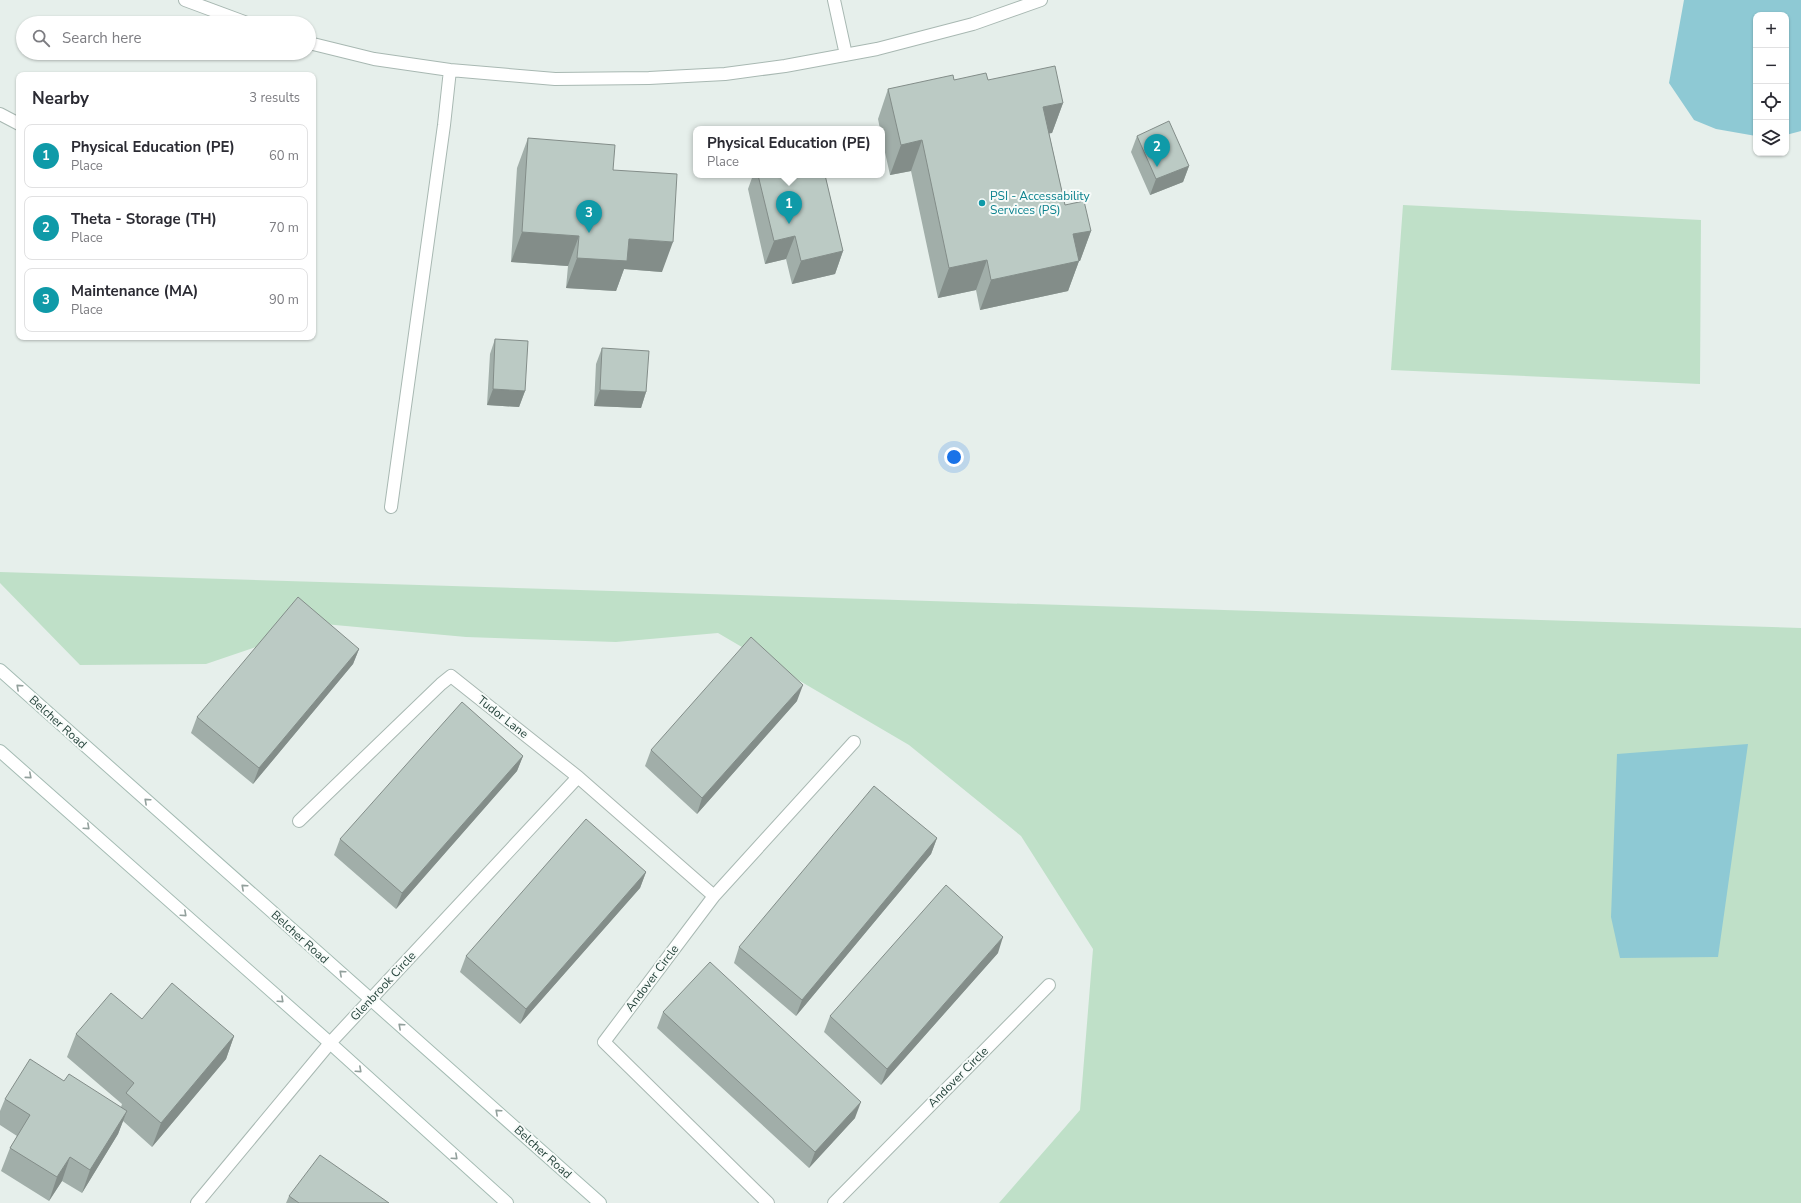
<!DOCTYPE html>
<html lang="en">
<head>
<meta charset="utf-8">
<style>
	body { margin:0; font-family:"Nunito Sans",sans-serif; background:#f2f2f3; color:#2b2b33 }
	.controls { position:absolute; right:12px; top:12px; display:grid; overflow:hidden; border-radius:8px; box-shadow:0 1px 3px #0004 }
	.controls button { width:36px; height:36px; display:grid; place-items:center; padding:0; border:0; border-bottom:1px solid #e1e1e2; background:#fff; color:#2b2b33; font:20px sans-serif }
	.you { position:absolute; left:954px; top:457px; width:14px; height:14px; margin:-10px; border:3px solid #fff; border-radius:50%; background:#1a73e8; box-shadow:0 0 0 6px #1a73e833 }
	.badge { display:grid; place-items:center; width:26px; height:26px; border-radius:50%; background:#2563eb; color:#fff; font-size:13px; font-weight:700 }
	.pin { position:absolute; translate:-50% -33px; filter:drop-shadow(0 1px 2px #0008) }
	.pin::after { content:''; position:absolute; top:21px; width:14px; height:12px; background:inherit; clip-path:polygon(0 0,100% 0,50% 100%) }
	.popup { position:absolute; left:693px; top:126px; width:192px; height:52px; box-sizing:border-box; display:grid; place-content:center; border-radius:8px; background:#fff; filter:drop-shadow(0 1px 3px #0005); font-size:13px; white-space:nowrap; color:#7c7c81 }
	.popup b { font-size:15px; color:#2b2b33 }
	.popup::after { content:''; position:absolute; left:50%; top:100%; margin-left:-8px; border:8px solid transparent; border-top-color:#fff }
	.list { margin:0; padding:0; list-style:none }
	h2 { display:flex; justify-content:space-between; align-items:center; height:52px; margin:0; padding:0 16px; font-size:17px }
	h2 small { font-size:13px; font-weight:400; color:#7c7c81 }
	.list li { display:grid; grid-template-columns:26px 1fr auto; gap:12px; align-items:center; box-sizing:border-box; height:64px; margin:0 8px 8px; padding:0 8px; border:1px solid #e1e1e2; border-radius:8px }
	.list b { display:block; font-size:15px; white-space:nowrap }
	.list p { margin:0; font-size:13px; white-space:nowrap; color:#7c7c81 }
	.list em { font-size:13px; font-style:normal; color:#7c7c81 }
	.icon { flex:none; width:22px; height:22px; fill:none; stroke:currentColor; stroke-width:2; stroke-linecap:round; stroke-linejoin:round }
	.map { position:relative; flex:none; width:1801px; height:1203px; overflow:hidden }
	.search { position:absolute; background:#fff; box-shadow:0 1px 3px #0004; left:16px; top:16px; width:300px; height:44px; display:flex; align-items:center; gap:10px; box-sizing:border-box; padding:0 14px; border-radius:22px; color:#7c7c81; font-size:15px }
	.panel { position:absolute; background:#fff; box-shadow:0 1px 3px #0004; left:16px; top:72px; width:300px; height:268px; border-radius:8px }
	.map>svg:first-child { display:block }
	.green { fill:#bfe0c8 }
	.water { fill:#8ec9d4 }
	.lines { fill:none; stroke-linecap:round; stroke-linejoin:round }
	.service-casing { stroke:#a8b8b2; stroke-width:14 }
	.minor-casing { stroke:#a8b8b2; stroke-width:14 }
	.secondary-casing { stroke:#a4bbb3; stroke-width:14 }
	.service { stroke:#fff; stroke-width:12 }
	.minor { stroke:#fff; stroke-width:12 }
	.secondary { stroke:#fff; stroke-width:12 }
	.wall { fill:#a1aea9 }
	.shaded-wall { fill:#838d89 }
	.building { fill:#bbcac4; stroke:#838d89 }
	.oneway { stroke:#92a09c }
	.culture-dot { fill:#0f9aa8; stroke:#f7fbf9; stroke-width:1.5 }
	.labels { text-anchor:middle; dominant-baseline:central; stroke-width:4; stroke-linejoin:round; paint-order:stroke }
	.culture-label { font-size:12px; fill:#0d838f; stroke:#f7fbf9; text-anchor:start }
	.street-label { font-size:12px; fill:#24423a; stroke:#f7fbf9 }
</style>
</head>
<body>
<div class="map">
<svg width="1801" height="1203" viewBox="0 0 1801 1203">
	<rect width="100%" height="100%" fill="#e6efeb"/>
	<path class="green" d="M1403 205 1701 220 1700 384 1391 370Z
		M0 572 1801 628V1203H999L1080 1110 1093 949 1021 836 909 745 718 633 616 642 466 637 324 624 206 664 80 665 0 583Z"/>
	<path class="water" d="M1684 0H1801V131L1786 135V15H1756V136L1716 129 1694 120 1669 83Z
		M1748 744 1718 957 1620 958 1611 917 1617 754Z"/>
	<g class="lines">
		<defs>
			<path id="service" d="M185 0 247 23
				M834 0 846 55
				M309 43 374 59 450 70 555 79 649 78 725 74 785 66 877 49 973 24 1041 0
				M0 114 19 124
				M391 507 444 125 450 70"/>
			<path id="minor" d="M299 821 441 684 451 676 578 777 714 896
				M197 1203 330 1043 578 777
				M768 1203 604 1042 714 896 854 742
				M834 1203 1049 985"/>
			<path id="secondary" d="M0 670 600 1203
				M0 751 330 1043 507 1203"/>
		</defs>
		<use href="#service" class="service-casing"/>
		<use href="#minor" class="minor-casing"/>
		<use href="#secondary" class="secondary-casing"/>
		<use href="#service" class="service"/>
		<use href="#minor" class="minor"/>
		<use href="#secondary" class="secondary"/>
	</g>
	<path class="wall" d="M954 80 1063 103 1052 133H1049L1065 205 1091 231 1080 261H1079L1068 291 980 310 976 290 938 298 911 171 890 175 882 139V129H880L878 119 888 89Z
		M1137 136 1189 166 1183 182 1150 195 1131 152Z
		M528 138 613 170 662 272 624 269 616 291 566 288 568 266 511 262 517 168Z
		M753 175H825L843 251 835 274 792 284 786 259 765 264 748 189Z
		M495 339 525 391 519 407 487 405 490 354Z
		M602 348 646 392 641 408 594 406 596 364Z
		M359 649 353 664 253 784 191 733 197 717Z
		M797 701 697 814 645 766 651 750Z
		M523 756 517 771 396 909 334 855 340 839Z
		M937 838 931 854 796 1016 734 963 739 947Z
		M646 872 640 888 520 1024 460 972 466 956Z
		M998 953 881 1085 824 1032 830 1016Z
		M663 1012 855 1118 809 1168 657 1028Z
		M142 1019 234 1036 226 1059 152 1147 123 1121 118 1134 82 1193 62 1181 49 1201 1 1171 10 1148 17 1136 0 1125V1111L5 1099 64 1081 121 1107 122 1104 67 1057 76 1034Z
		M289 1196 389 1203H286Z"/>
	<path class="shaded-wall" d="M1063 103 1052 133 1032 137 1043 107Z
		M922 140 911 171 890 175 901 145Z
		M1189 166 1183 182 1150 195 1156 179Z
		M1091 231 1080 261 1062 264 1073 234Z
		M522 232 579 236 568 266 511 262Z
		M795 236 786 259 765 264 774 241Z
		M629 239 673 242 662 272 624 269 616 291 566 288 577 258Z
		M843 251 835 274 792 284 801 261Z
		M987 260 976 290 938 298 949 268Z
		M1079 261 1068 291 980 310 991 280Z
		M493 389 525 391 519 407 487 405Z
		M600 390 646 392 641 408 594 406Z
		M359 649 353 664 253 784 259 768Z
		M803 685 797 701 697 814 702 798Z
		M523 756 517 771 396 909 402 893Z
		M937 838 931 854 796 1016 802 1000Z
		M646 872 640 888 520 1024 526 1009Z
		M1003 937 998 953 881 1085 887 1069Z
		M234 1036 226 1059 152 1147 161 1123Z
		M861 1102 855 1118 809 1168 815 1152Z
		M127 1111 118 1134 82 1193 90 1170Z
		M70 1157 62 1181 49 1201 57 1177Z"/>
	<path class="building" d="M1055 66 1063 103 1043 107 1065 205 1084 201 1091 231 1073 234 1079 261 991 280 987 260 949 268 922 140 901 145 888 89 953 75 954 80 986 73 988 80Z
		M1169 121 1189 166 1156 179 1137 136Z
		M814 127V129H804Z
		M528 138 615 145 613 170 677 174 673 242 629 239 627 261 577 258 579 236 522 232Z
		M758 175H825L843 251 801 261 795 236 774 241Z
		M495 339 528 341 525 391 493 389Z
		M602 348 649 351 646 392 600 390Z
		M298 597 359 649 259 768 197 717Z
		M751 637 803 685 702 798 651 750Z
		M462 702 523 756 402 893 340 839Z
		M874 786 937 838 802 1000 739 947Z
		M586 819 646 872 526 1009 466 956Z
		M946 885 1003 937 887 1069 830 1016Z
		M710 962 861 1102 815 1152 663 1012Z
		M172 983 234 1036 161 1123 126 1093 134 1083 76 1034 111 993 142 1019Z
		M30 1059 64 1081 69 1074 127 1111 90 1170 70 1157 57 1177 10 1148 30 1115 5 1099Z
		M320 1155 389 1203H299L289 1196Z"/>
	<defs><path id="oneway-chevron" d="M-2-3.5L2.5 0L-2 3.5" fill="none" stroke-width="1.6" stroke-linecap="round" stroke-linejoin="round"/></defs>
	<g class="oneway">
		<use href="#oneway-chevron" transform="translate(19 687) rotate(-138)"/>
		<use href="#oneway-chevron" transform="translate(29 776) rotate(41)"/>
		<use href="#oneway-chevron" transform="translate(147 801) rotate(-138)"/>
		<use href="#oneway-chevron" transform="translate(87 827) rotate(42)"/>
		<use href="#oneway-chevron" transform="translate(244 887) rotate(-138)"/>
		<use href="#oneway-chevron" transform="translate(184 914) rotate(42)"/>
		<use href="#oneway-chevron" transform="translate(342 973) rotate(-138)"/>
		<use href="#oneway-chevron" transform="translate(281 1000) rotate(42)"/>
		<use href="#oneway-chevron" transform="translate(401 1026) rotate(-138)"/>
		<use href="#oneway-chevron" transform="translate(359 1070) rotate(42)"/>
		<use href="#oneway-chevron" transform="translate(498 1112) rotate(-138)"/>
		<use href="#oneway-chevron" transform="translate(455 1157) rotate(42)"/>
	</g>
	<circle class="culture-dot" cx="982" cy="203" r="4"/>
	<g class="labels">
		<g class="culture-label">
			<text x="990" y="196">PSI - Accessability<tspan x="990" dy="14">Services (PS)</tspan></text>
		</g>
		<g class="street-label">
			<text transform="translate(503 717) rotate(38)">Tudor Lane</text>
			<text transform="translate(58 722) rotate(42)">Belcher Road</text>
			<text transform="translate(300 937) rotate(42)">Belcher Road</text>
			<text transform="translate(652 978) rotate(-53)">Andover Circle</text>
			<text transform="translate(383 986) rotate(-47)">Glenbrook Circle</text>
			<text transform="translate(958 1077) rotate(-45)">Andover Circle</text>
			<text transform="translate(543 1152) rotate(42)">Belcher Road</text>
		</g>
	</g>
</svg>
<div class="controls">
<button>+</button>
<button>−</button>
<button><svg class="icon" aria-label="locate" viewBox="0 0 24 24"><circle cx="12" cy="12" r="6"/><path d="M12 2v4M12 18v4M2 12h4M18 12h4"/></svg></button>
<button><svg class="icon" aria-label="layers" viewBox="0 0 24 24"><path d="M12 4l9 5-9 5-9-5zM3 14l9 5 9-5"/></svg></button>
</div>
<div class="you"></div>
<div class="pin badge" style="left:789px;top:224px;background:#0f9aa8">1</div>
<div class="popup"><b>Physical Education (PE)</b>Place</div>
<div class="pin badge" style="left:1157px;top:167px;background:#0f9aa8">2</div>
<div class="pin badge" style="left:589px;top:233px;background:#0f9aa8">3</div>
<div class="search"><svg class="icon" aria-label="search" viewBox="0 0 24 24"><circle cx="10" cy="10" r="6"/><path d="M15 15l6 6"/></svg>Search here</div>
<section class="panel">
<h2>Nearby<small>3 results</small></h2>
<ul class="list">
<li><span class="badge" style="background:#0f9aa8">1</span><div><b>Physical Education (PE)</b><p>Place</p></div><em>60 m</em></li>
<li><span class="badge" style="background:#0f9aa8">2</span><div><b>Theta - Storage (TH)</b><p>Place</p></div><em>70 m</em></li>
<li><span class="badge" style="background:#0f9aa8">3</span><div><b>Maintenance (MA)</b><p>Place</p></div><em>90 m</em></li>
</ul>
</section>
</div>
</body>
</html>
